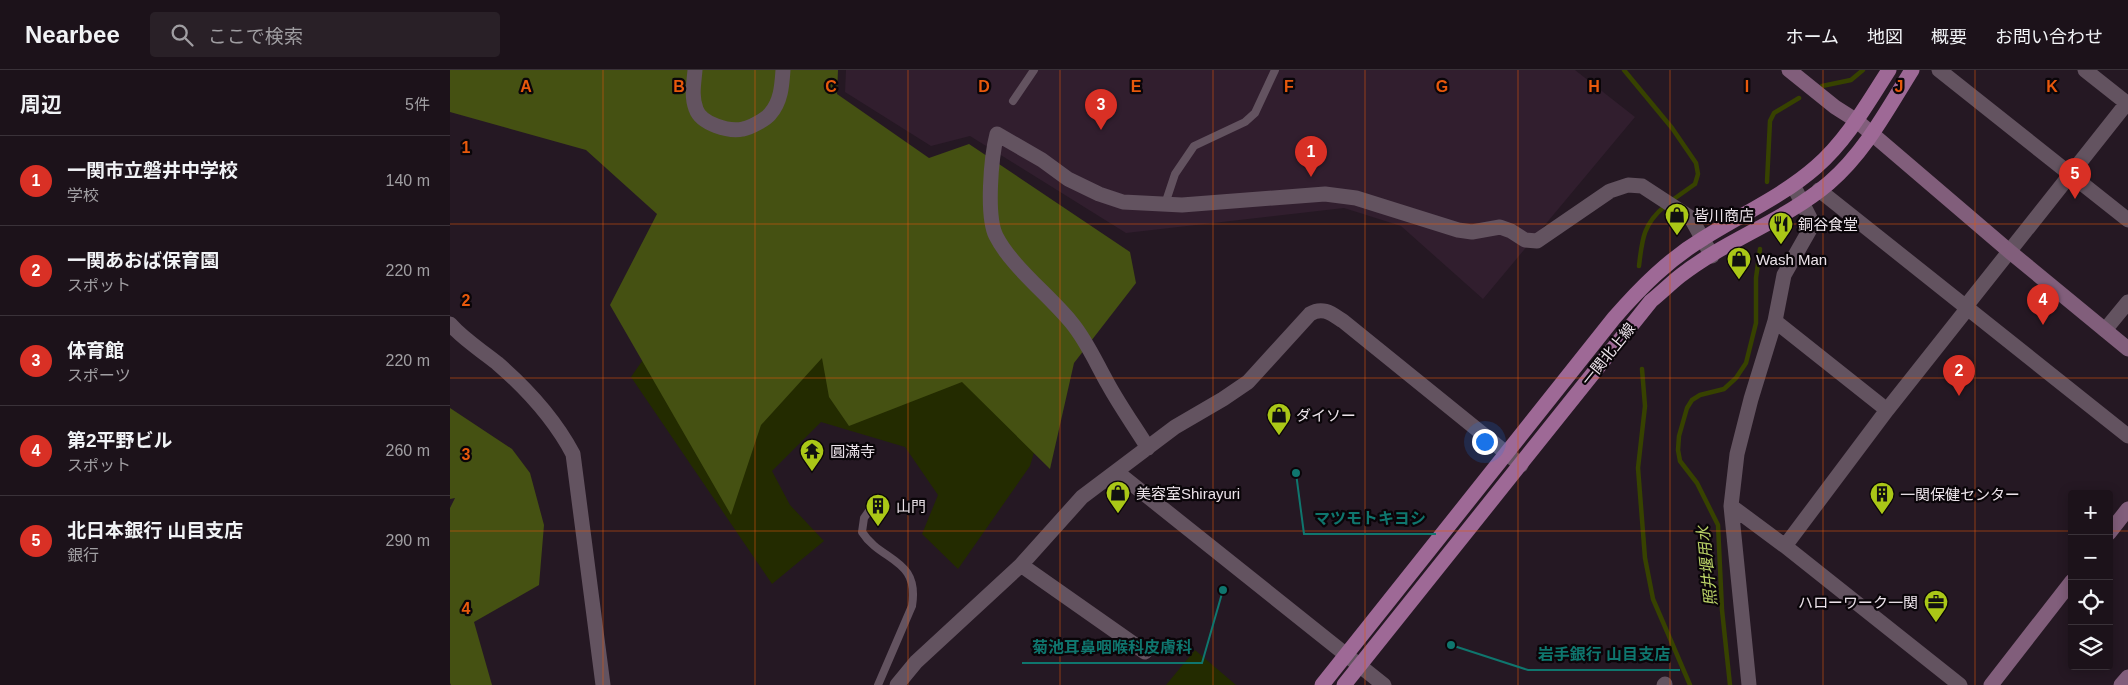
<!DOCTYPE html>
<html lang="ja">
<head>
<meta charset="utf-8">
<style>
	body { margin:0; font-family:Arial,"Noto Sans JP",sans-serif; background:#292027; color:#f1f3f6 }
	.controls { position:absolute; right:15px; bottom:15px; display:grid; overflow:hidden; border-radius:5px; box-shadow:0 2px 12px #0003 }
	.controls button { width:45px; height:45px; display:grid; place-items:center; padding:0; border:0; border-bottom:1px solid #3a3239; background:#1c121a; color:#f1f3f6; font:25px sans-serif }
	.you { position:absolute; left:1034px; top:371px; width:18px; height:18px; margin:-12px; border:4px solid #fff; border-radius:50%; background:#1a73e8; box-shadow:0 0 0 8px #1a73e833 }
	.badge { display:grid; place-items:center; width:32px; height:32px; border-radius:50%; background:#d93025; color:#fff; font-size:16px; font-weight:700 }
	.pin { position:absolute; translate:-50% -41px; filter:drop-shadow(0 1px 2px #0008) }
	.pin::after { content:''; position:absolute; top:26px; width:18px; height:15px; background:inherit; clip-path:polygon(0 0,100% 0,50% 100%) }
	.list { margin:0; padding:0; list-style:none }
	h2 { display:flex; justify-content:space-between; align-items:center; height:65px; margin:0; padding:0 20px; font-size:21px }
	h2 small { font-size:16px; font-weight:400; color:#a09ea2 }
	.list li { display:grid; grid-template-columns:32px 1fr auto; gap:15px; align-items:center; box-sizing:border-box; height:90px; padding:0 20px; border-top:1px solid #3a3239 }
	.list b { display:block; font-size:19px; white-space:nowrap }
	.list p { margin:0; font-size:16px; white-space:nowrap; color:#a09ea2 }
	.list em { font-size:16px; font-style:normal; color:#a09ea2 }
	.icon { flex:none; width:28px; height:28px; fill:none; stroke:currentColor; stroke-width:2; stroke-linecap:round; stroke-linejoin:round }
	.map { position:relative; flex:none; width:1678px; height:615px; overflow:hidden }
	header { display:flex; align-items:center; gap:30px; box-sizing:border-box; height:70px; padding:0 25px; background:#1c121a; border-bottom:1px solid #3a3239 }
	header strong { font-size:24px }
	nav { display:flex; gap:28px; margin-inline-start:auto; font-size:18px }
	.search { width:350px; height:45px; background:#292027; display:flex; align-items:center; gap:12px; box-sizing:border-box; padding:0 18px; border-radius:5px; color:#a09ea2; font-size:19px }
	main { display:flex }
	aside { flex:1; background:#1c121a }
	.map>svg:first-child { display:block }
	.built { fill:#311e2e }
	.green { fill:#232b00 }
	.forest { fill:#455112 }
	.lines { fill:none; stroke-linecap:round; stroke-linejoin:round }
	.stream { stroke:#374200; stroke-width:4.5 }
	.lane { stroke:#635360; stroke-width:8 }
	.street { stroke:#635360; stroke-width:15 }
	.secondary { stroke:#815e7b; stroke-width:15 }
	.primary { stroke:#9e6996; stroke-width:15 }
	.grid { fill:none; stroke:#e8590c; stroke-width:1; stroke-opacity:0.55 }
	.labels { text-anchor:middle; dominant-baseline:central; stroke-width:4.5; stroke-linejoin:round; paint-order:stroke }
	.poi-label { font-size:15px; fill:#ece3ea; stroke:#0a0509; text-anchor:start }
	.street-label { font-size:15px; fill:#ece3ea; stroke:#0a0509 }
	.water-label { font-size:16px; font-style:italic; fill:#bbd367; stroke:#0a0509 }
	.grid-label { font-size:16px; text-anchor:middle; font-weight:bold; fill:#e8590c; stroke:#0a0509; stroke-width:4.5; stroke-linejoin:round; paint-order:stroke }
	.leader { fill:none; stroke:#0f766e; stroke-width:2 }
	.callout-dot { fill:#0f766e; stroke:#0a0509; stroke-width:2 }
	.callout-label { font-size:16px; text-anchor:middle; font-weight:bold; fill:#0f766e; stroke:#0a0509; stroke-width:4.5; stroke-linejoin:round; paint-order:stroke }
</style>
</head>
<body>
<header>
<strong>Nearbee</strong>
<div class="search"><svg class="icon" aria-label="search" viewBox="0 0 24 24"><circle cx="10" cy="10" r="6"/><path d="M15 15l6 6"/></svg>ここで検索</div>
<nav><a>ホーム</a><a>地図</a><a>概要</a><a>お問い合わせ</a></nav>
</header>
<main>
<aside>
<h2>周辺<small>5件</small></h2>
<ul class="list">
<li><span class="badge">1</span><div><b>一関市立磐井中学校</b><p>学校</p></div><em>140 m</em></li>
<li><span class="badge">2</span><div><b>一関あおば保育園</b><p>スポット</p></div><em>220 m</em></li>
<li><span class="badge">3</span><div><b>体育館</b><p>スポーツ</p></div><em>220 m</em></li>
<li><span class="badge">4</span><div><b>第2平野ビル</b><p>スポット</p></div><em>260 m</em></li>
<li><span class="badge">5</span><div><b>北日本銀行 山目支店</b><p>銀行</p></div><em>290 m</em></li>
</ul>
</aside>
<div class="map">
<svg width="1678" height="615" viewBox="0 0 1678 615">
	<rect width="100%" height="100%" fill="#251823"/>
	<path class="built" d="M396 0H1125L1185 47 1033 229 951 156 894 138 676 163 520 66 481 76 395 22Z"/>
	<path class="green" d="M334 87 618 267 580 396 508 499 472 464 488 425 455 377 371 352 322 401 340 435 374 471 322 514 181 307Z
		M745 580 786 615H716Z"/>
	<path class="forest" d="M0 0H388L387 24 479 88 519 74 680 182 686 213 624 293 600 399 512 312 399 356 379 327 372 288 311 355 281 445 160 235 207 144 136 80 0 42Z
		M0 338 62 379 80 403 94 455 89 515 24 552 42 615H1L0 613V438L5 428 0 429Z"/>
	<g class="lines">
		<path class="stream" d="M1174 0 1222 58 1246 93 1248 104 1245 114 1221 131
			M1372 16 1401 10 1413 0
			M1317 112 1320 51 1324 43 1349 28
			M1189 196C1192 170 1193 154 1215 136
			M1192 299 1195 336 1188 398 1195 488 1203 529 1240 615
			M1280 615 1272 540 1268 455 1247 413 1230 391 1228 380 1229 366 1237 338 1242 330 1250 325 1274 319 1286 308 1296 293 1306 253V208L1310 179"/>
		<path class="lane" d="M563 31 584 0
			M715 134 725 104 744 76 795 52 805 43 825 0
			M421 438 414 448 412 462C431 492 470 488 462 536L428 615"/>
		<path class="street" d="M245 0C244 13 241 26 246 39 251 54 279 62 293 59 300 58 316 49 320 44 331 32 332 15 333 0
			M1489 0 1678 150
			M1635 0 1678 34
			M1369 120 1678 366
			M1325 251 1437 340
			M0 254C14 270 31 280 47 293 77 319 104 348 123 384L153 615
			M1655 260 1678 232
			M698 378C685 357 670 336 658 314 646 293 637 271 621 252 599 225 561 196 546 166 536 146 541 87 547 64L592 90 618 109 649 124 673 132 732 135 875 124 906 128 1008 160 1022 162 1050 157 1061 161 1075 170 1087 171 1160 121 1178 115 1192 116 1241 148 1262 186
			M667 402 934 615
			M1281 436 1287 384 1301 329 1325 251 1334 205 1363 154 1343 115
			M1335 476 1437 340 1517 239 1520 231 1677 33
			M571 495 695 582
			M447 615 466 592 571 495 632 427 725 357 773 329 798 312 860 244C873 236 882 244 893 251L1071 395
			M1214 615 1215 614
			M1299 615 1281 436 1335 476 1510 615"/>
		<path class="secondary" d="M1339 0 1385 37 1407 51 1559 181 1678 279
			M1659 463 1678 439
			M1541 615 1622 511
			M1671 615 1678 607"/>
		<path class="primary" d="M872 615 1164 248C1191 217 1219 189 1254 168 1292 144 1333 126 1366 97 1397 70 1417 34 1439 0
			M894 615 1201 231C1211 223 1220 214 1230 206 1276 170 1334 151 1379 113 1415 82 1437 40 1462 0"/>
	</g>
	<path class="grid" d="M153 0V615M305 0V615M458 0V615M610 0V615M763 0V615M915 0V615M1068 0V615M1220 0V615M1373 0V615M1525 0V615M0 154H1678M0 308H1678M0 461H1622M1659 461H1678"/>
	<defs>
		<symbol id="shop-pin" viewBox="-11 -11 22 30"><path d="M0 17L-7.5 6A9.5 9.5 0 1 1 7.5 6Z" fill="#aac717" stroke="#0a0509"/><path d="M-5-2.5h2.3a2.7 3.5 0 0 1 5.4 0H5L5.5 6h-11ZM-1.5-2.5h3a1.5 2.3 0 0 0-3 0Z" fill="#111"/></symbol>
		<symbol id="restaurant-pin" viewBox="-11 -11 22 30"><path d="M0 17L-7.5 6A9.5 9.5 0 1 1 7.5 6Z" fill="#aac717" stroke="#0a0509"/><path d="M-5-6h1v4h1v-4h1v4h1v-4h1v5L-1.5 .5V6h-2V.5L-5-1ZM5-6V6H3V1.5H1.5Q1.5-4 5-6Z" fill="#111"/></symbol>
		<symbol id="temple-pin" viewBox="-11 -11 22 30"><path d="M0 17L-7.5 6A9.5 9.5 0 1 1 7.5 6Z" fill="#aac717" stroke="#0a0509"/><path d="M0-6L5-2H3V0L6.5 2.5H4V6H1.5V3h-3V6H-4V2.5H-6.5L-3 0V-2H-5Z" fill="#111"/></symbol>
		<symbol id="building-pin" viewBox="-11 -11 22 30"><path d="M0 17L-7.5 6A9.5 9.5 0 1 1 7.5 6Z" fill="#aac717" stroke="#0a0509"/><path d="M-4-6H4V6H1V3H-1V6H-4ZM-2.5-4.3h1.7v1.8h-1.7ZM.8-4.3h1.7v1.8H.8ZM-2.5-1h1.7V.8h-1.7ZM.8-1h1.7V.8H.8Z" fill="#111"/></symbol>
		<symbol id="office-pin" viewBox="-11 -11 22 30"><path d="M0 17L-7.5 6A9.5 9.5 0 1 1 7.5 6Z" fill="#aac717" stroke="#0a0509"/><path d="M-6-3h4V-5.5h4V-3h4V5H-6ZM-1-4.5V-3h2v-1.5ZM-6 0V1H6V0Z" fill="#111"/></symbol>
	</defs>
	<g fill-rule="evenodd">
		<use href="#shop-pin" x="1213" y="131" width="28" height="38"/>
		<use href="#restaurant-pin" x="1317" y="140" width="28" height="38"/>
		<use href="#shop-pin" x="1275" y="175" width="28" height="38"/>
		<use href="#shop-pin" x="815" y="331" width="28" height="38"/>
		<use href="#temple-pin" x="348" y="367" width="28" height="38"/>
		<use href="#shop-pin" x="654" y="409" width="28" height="38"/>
		<use href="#building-pin" x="1418" y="410" width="28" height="38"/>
		<use href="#building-pin" x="414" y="422" width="28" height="38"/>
		<use href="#office-pin" x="1472" y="518" width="28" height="38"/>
	</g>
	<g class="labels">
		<g class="poi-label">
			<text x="1244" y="145">皆川商店</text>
			<text x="1348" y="154">銅谷食堂</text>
			<text x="1306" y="189">Wash Man</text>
			<text x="846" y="345">ダイソー</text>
			<text x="380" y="381">圓滿寺</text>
			<text x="686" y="423">美容室Shirayuri</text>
			<text x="1450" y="424">一関保健センター</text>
			<text x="446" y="436">山門</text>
			<text x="1468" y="532" text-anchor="end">ハローワーク一関</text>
		</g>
		<g class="street-label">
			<text transform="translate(1158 284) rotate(-51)">一関北上線</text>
		</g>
		<g class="water-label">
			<text transform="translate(1257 496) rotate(-96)">照井堰用水</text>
		</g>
	</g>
	<g class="grid-label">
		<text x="76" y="22">A</text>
		<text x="229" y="22">B</text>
		<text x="381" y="22">C</text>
		<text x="534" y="22">D</text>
		<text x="686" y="22">E</text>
		<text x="839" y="22">F</text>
		<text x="992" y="22">G</text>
		<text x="1144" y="22">H</text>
		<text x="1297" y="22">I</text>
		<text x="1449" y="22">J</text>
		<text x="1602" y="22">K</text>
		<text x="16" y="83">1</text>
		<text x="16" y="236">2</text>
		<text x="16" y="390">3</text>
		<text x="16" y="544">4</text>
	</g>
	<path class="leader" d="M846 403L854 464H986M773 520L752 593H572M1001 575L1078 600H1230"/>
	<g class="callout-dot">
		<circle cx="846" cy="403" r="5"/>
		<circle cx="773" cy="520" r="5"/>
		<circle cx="1001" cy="575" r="5"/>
	</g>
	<g class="callout-label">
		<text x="920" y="454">マツモトキヨシ</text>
		<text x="662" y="583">菊池耳鼻咽喉科皮膚科</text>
		<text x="1154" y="590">岩手銀行 山目支店</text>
	</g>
</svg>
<div class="controls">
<button>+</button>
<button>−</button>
<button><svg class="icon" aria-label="locate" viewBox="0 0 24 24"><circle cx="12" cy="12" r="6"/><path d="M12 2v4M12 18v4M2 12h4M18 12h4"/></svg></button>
<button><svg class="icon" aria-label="layers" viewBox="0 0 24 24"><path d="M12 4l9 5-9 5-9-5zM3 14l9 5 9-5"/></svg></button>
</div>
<div class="you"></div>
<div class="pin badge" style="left:861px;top:107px">1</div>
<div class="pin badge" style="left:1509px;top:326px">2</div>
<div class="pin badge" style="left:651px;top:60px">3</div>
<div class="pin badge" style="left:1593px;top:255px">4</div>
<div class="pin badge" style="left:1625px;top:129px">5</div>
</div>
</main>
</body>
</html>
